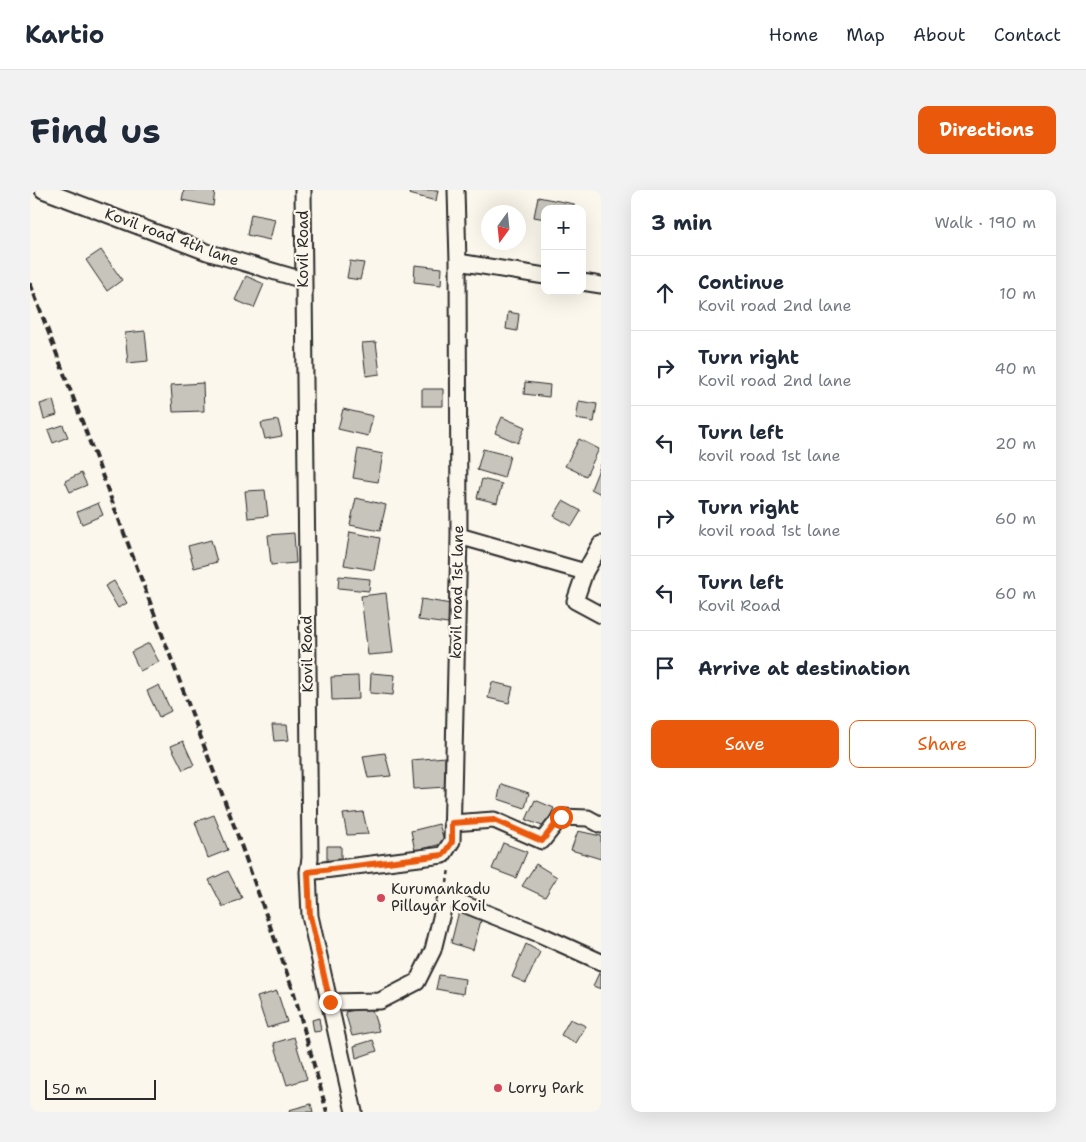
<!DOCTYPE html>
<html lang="en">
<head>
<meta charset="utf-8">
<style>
	body { margin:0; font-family:"Shantell Sans",sans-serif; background:#f2f2f3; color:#1f2937 }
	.controls { position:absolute; right:15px; top:15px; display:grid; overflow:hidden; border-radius:10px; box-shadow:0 5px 20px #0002 }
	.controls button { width:45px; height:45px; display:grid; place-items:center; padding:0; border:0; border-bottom:1px solid #e0e1e3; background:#fff; color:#1f2937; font:25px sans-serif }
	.compass { position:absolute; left:451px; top:15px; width:45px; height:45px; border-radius:50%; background:#fff; box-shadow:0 5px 20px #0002; rotate:195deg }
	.scale { position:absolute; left:15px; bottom:12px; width:111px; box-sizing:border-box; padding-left:5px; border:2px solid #2b2b2b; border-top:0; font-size:14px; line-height:18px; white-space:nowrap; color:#2b2b2b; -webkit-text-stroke:4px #fbf7ec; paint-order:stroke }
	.stop { position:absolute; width:15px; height:15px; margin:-11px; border:4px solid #ea580c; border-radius:50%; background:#fff }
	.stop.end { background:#ea580c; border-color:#fff; box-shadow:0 1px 5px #0008 }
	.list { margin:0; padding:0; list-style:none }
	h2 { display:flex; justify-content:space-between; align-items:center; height:65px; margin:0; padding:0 20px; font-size:21px }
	h2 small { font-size:16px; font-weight:400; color:#747a83 }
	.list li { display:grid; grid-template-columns:32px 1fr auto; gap:15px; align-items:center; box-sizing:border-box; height:75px; padding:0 20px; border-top:1px solid #e0e1e3 }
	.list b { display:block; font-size:19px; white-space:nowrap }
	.list p { margin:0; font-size:16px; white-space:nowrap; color:#747a83 }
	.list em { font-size:16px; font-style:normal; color:#747a83 }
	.actions { display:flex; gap:10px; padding:15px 20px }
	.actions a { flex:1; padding:11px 0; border:1px solid #ea580c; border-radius:10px; text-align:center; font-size:18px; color:#ea580c }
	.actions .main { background:#ea580c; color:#fff }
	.icon { flex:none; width:28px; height:28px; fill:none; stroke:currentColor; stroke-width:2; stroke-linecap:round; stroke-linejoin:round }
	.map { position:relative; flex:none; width:571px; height:922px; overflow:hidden; border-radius:10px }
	header { display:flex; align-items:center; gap:30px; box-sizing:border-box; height:70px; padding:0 25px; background:#fff; border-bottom:1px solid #e0e1e3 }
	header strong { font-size:24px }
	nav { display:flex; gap:28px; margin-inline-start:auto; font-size:18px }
	.intro { display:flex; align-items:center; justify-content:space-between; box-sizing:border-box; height:120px; padding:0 30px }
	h1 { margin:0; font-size:35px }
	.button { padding:12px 22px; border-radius:10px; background:#ea580c; color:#fff; font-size:18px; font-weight:700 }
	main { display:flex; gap:30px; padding:0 30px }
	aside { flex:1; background:#fff; border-radius:10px; box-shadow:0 5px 20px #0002 }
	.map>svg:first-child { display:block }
	.building { fill:#c7c4bc; stroke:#2b2b2b }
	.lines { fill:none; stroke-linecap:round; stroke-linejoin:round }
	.minor-casing { stroke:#2b2b2b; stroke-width:19 }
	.path { stroke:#2b2b2b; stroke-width:2.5; stroke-dasharray:4 4; stroke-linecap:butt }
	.minor { stroke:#fbf7ec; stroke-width:15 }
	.rail { stroke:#2b2b2b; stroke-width:4; stroke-dasharray:8 4; stroke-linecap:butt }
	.route { stroke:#ea580c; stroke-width:6 }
	.poi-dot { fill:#d1495b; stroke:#fbf7ec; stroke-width:2 }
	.labels { text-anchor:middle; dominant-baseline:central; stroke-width:4.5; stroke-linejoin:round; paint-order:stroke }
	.street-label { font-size:15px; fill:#2b2b2b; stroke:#fbf7ec }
	.poi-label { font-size:15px; fill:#2b2b2b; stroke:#fbf7ec; text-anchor:start }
</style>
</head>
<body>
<header>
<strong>Kartio</strong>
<nav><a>Home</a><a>Map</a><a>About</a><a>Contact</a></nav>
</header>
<div class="intro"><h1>Find us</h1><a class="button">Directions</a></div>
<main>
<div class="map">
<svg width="571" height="922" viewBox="0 0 571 922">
	<rect width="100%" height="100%" fill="#fbf7ec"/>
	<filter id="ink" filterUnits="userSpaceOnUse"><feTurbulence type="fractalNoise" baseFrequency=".02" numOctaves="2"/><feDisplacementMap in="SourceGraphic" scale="10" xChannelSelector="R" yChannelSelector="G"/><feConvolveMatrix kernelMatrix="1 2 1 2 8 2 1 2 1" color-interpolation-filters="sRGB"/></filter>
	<g filter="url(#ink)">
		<path class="building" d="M154 0H185L183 16 152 10Z
			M380 0H408L406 11 379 4Z
			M508 7 544 14 543 19H515V29L504 27Z
			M221 24 245 29 240 50 217 45Z
			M71 60 92 90 77 101 56 70Z
			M320 71 334 73 330 90 317 88Z
			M385 75 412 78 411 95 384 92Z
			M216 86 234 94 224 118 205 110Z
			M478 122 489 124 487 141 476 139Z
			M115 141 118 171 98 173 95 143Z
			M346 152 350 184 336 186 332 153Z
			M495 192 520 195 519 207 494 204Z
			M173 193 174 221 143 222 141 195Z
			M392 199H413V216H392Z
			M23 210 27 225 14 229 10 214Z
			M549 211 567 214 564 232 546 229Z
			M313 219 343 226 338 246 308 239Z
			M472 227 495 237 488 253 465 243Z
			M248 230 252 246 235 249 231 233Z
			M33 235 38 247 23 253 18 240Z
			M549 249 569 259 556 286 535 276Z
			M328 259 353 264 348 292 323 288Z
			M453 259 480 266 474 288 447 280Z
			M571 274V304L561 299Z
			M51 283 57 295 40 302 35 291Z
			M452 289 472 294 467 313 447 308Z
			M235 300 238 326 218 328 215 301Z
			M326 308 356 315 350 341 320 335Z
			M533 311 551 321 542 336 524 326Z
			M68 313 73 325 52 334 47 322Z
			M320 342 350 348 344 380 314 375Z
			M264 343 266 373 241 375 238 345Z
			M181 350 187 372 164 378 158 356Z
			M309 386 340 389 339 401 308 398Z
			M84 391 97 413 88 418 75 396Z
			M356 403 363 463 338 465 331 406Z
			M391 409 421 414 418 434 388 430Z
			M119 453 129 472 110 481 101 462Z
			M341 483 365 485 363 505 340 503Z
			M328 486 329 509 302 510 301 487Z
			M462 492 483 497 479 513 458 508Z
			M129 495 141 521 129 527 117 501Z
			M242 535H257L259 550 244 551Z
			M153 551 164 575 153 580 141 556Z
			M355 563 361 586 338 588 333 566Z
			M415 567 416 597 384 599 382 570Z
			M471 594 499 603 495 618 468 609Z
			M505 610 524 618 515 637 496 630Z
			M333 622 338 644 317 645 313 624Z
			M184 625 198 660 178 668 165 632Z
			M409 634 415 653 385 661 381 641Z
			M548 641 571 646V669L541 660Z
			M473 653 497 662 486 688 462 679Z
			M297 656H311V671H297Z
			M506 674 527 687 515 707 492 696Z
			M198 681 212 708 193 717 179 690Z
			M430 717 453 723 443 760 421 753Z
			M496 754 510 762 496 793 482 787Z
			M569 783H571V799L563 796Z
			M409 785 435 789 433 804 406 799Z
			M247 801 257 832 237 838 227 807Z
			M341 817 349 841 322 846 315 822Z
			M289 828 291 841 284 842 282 830Z
			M540 829 556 836 546 853 531 845Z
			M264 847 277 889 257 895 244 853Z
			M343 850 347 861 326 868 324 856Z
			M281 914 283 922H260L259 920Z"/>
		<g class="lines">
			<defs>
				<path id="minor" d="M13 0 177 62 273 90
					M273 0 280 668 278 682 280 726 324 922
					M428 72 515 86
					M552 92 571 95
					M429 346 555 382 545 411 571 425
					M555 382 571 354
					M422 633 464 630 512 651 531 627 558 628 571 635
					M278 682 413 665 422 651 429 346 428 72 426 0
					M300 812 350 811 387 792 403 760 416 707 509 744 571 772"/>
			</defs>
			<use href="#minor" class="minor-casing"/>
			<path class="path" d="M417 693 419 678"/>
			<use href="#minor" class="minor"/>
			<path class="rail" d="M0 93 206 641 264 803 297 922"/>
		</g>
	</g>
	<g class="lines" filter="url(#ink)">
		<path class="route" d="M300 812 280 726 278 682 413 665 422 652V633L464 630 512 651 531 627"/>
	</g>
	<g class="poi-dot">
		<circle cx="351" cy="708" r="5"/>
		<circle cx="468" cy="898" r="5"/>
	</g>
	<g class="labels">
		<g class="street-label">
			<text transform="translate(142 47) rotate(20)">Kovil road 4th lane</text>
			<text transform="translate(273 59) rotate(-90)">Kovil Road</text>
			<text transform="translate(427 402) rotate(-89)">kovil road 1st lane</text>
			<text transform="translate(277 464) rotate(-91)">Kovil Road</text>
		</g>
		<g class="poi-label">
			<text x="361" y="699">Kurumankadu<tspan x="361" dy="17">Pillayar Kovil</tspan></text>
			<text x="478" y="898">Lorry Park</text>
		</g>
	</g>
</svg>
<div class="controls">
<button>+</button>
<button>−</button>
</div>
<svg class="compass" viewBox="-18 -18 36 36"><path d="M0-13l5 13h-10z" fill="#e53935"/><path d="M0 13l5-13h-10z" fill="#747a83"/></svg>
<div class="scale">50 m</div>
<div class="stop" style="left:531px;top:627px"></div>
<div class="stop end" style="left:300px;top:812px"></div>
</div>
<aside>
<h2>3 min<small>Walk · 190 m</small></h2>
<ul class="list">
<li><svg class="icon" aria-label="ahead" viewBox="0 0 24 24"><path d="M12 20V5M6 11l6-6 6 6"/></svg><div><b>Continue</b><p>Kovil road 2nd lane</p></div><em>10 m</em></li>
<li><svg class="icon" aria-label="right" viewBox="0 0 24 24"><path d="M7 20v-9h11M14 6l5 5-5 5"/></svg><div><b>Turn right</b><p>Kovil road 2nd lane</p></div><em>40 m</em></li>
<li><svg class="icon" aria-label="left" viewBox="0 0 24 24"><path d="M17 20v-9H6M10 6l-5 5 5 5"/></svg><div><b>Turn left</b><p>kovil road 1st lane</p></div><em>20 m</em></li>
<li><svg class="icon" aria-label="right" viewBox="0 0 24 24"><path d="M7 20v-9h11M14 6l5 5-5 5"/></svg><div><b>Turn right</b><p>kovil road 1st lane</p></div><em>60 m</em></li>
<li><svg class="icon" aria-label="left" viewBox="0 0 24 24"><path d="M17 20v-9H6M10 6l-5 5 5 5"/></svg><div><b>Turn left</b><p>Kovil Road</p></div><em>60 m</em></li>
<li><svg class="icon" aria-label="arrive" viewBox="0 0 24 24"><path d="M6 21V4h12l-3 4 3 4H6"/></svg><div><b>Arrive at destination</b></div></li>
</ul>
<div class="actions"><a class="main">Save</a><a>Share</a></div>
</aside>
</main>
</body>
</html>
